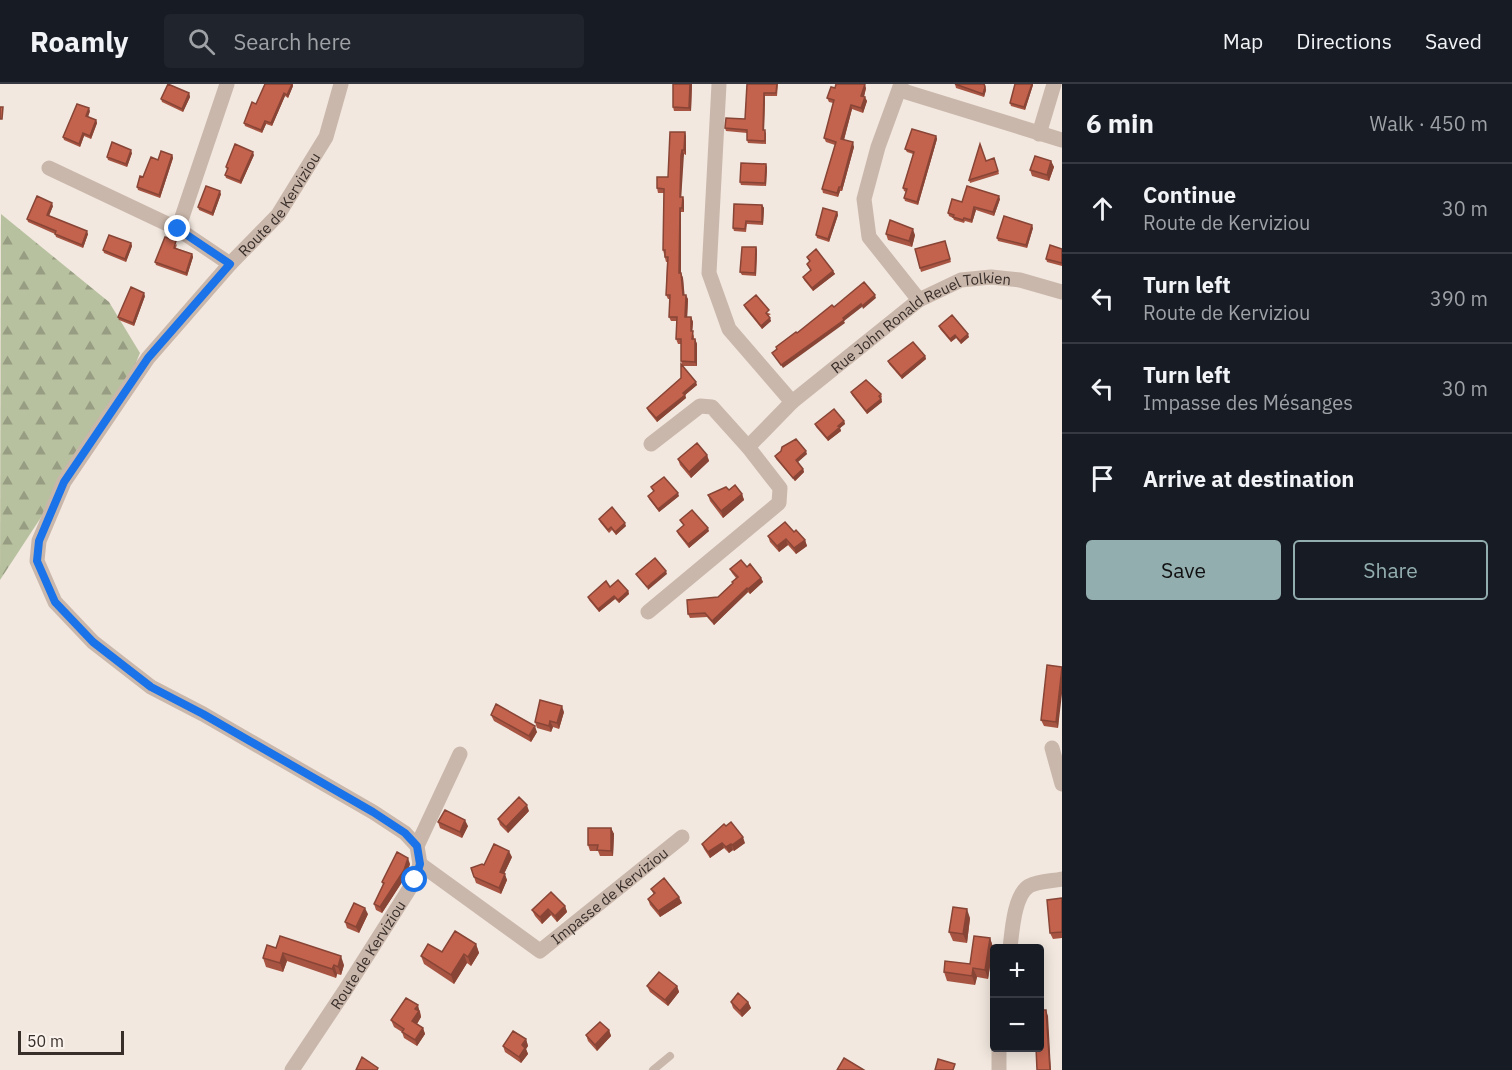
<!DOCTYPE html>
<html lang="en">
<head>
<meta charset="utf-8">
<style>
	body { margin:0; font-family:"IBM Plex Sans",sans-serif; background:#20242c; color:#f1f3f6 }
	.controls { position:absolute; right:18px; bottom:18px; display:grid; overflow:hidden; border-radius:6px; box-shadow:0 3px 15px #0003 }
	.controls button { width:54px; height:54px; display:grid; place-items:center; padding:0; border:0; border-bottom:2px solid #363941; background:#171b24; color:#f1f3f6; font:30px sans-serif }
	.scale { position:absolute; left:18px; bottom:15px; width:106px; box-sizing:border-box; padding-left:6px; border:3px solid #382e2a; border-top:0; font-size:16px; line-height:21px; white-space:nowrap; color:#382e2a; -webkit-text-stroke:4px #faf2ec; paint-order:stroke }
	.stop { position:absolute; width:18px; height:18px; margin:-14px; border:4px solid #1a73e8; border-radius:50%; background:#fff }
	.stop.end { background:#1a73e8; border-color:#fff; box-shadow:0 2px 6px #0008 }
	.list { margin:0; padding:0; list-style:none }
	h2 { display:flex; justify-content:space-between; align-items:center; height:78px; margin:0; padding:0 24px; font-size:26px }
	h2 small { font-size:20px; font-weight:400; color:#9ea1a6 }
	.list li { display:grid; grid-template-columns:39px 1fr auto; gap:18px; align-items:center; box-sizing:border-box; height:90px; padding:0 24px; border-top:2px solid #363941 }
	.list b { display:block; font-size:22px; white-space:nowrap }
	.list p { margin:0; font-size:20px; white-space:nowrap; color:#9ea1a6 }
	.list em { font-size:20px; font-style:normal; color:#9ea1a6 }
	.actions { display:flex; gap:12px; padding:18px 24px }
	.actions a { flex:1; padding:14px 0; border:2px solid #93aeaf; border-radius:6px; text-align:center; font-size:21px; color:#93aeaf }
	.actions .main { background:#93aeaf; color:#111 }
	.icon { flex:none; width:33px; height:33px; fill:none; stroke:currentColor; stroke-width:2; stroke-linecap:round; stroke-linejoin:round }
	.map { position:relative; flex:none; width:1062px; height:986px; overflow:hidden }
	header { display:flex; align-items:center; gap:36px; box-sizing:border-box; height:84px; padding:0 30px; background:#171b24; border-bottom:2px solid #363941 }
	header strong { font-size:28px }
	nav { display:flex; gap:33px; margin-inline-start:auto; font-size:21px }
	.search { width:420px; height:54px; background:#20242c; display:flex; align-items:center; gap:15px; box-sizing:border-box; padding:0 21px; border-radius:6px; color:#9ea1a6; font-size:22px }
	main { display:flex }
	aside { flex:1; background:#171b24 }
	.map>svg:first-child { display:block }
	.forest { fill:url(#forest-firs) }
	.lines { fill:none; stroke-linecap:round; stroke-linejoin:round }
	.lane { stroke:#cab7ab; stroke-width:8 }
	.street { stroke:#cab7ab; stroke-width:15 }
	.wall { fill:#a85442 }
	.shaded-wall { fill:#884536 }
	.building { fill:#c3624d; stroke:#884536; stroke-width:1.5 }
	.route { stroke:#1a73e8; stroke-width:8 }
	.labels { text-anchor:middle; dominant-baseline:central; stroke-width:6; stroke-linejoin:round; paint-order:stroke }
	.street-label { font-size:15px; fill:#382e2a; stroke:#faf2ec }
</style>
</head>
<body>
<header>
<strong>Roamly</strong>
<div class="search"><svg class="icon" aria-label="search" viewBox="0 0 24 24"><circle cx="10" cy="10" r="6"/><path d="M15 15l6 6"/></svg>Search here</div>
<nav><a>Map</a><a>Directions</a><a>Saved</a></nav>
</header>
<main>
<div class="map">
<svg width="1062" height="986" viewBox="0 0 1062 986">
	<defs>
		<pattern id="forest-firs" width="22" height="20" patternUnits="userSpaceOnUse" patternTransform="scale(1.5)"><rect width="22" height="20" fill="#b8c19f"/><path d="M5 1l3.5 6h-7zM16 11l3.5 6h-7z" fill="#979d82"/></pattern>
	</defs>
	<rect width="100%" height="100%" fill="#f2e8df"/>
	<path class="forest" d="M1 130 109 218 140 269 123 308 0 496Z"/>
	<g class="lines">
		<path class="lane" d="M653 986 670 972"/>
		<g class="street">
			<path id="s1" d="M719 0 709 189 729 245 792 318 919 216 961 196 991 193 1020 196 1062 208"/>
			<path d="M901 0 878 63 864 115 869 153 919 216"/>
			<path d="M900 6 1062 56"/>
			<path d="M1039 50 1054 0"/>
			<path d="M49 84 178 145 230 180"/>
			<path d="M178 145 227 0"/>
			<path d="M748 363 792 318"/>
			<path d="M648 528 779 419 780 404 748 363 712 323 700 322 651 360"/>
			<path d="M1052 664 1062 700"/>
			<path d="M417 762 460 670"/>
			<path id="s2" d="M420 780 540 867 682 753"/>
			<path d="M1010 864C1012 848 1014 811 1029 802 1038 797 1052 797 1062 795"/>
			<path d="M999 964V986"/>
			<path id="s3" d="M292 986 344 908 415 796 420 780 417 762 405 749 373 728 203 630 151 603 93 558 55 518 37 477 39 457 64 398 148 274 230 180 278 131 326 53 341 0"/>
		</g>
	</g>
	<path class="wall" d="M265 0H293V2L288 14 285 12 272 42 266 40 262 49 245 42 244 39 256 20Z
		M668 0H692L691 27H674L673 23V0Z
		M747 0H778L777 12H765L764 46 766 49V60L748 59 747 56V49L726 47 725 44 745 35Z
		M955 0H985L986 6 984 13 956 4Z
		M1015 0H1033V1L1025 26 1011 22 1010 19Z
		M835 4H866L864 13 867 17 863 29 852 25 844 56 854 63 842 107H840L838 113 823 109 822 105 835 61 826 58 824 54 833 19 829 18 827 14Z
		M189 9 190 13 183 28 162 18 161 15Z
		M90 27 88 33 96 36 97 39 91 55 84 52 80 63 64 56 63 53Z
		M685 48 686 53V71L684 70 682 77 681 113H683L684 117V128H681V189L683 194 684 211 688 215 687 233H691L693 238 692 247 694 252V255H695L697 260V282H683L697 301 685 311 686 314 657 338 648 327 647 324 681 294 682 281 681 277V260H678L676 255 677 237H671L669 233 670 215H668L666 211 667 178H666L663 166 664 109H658L657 104 668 93Z
		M936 52 937 55 918 121 905 117 904 114 906 108 904 107 903 104 913 70 907 68 905 65Z
		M132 69 127 83 108 76 107 73Z
		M172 71 173 74 160 114 138 106 137 103 158 76Z
		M254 71 241 100 226 94 225 91 227 86 226 83Z
		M994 74 999 90 970 99 969 96 986 77Z
		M1051 77 1054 83 1049 97 1032 92 1030 86Z
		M767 83 766 102 741 101 740 98Z
		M221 110 213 132 199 126 198 123Z
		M1000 115 994 132 976 126 972 139 965 137 964 139 954 136 953 134 949 132 948 129 962 118Z
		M762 121 764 124 763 141 747 140 746 148 734 147 733 144Z
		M53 122 49 132 88 150 83 164 56 153 55 150 28 138 27 135Z
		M837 128 838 131 829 158 817 154 816 151Z
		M1033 144 1027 164 998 157 997 154Z
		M886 150 915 151 912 163 888 156Z
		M945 157 951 178 921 188 915 165Z
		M131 159 132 162 126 178 104 169 103 166Z
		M177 160 176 164 192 170 193 173 187 192 156 181 155 178Z
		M756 163 757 166 756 192 742 191 740 188Z
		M1062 165V182L1047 178 1046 175Z
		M807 173 833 187 835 190 813 207 804 196 803 193 811 187 807 180 810 178Z
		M145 212 134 242 119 236 118 233Z
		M744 221 771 230 768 232 771 237 762 245 745 224Z
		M939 242 969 253 961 260 956 254 951 258 940 245Z
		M925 272 926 275 902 295 889 280 888 277Z
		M851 308 881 310 882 313 881 314 882 318 867 330 852 311Z
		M844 337 845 340 840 344 841 347 828 357 816 343 815 340Z
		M807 370 797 378 803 385 804 388 795 397 776 375 775 372Z
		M707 371 709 377 691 394 680 381 678 375Z
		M651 403 679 412 659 428 649 415 648 412 654 408Z
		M729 406 742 410 744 416 723 434 710 417 708 411Z
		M599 435 626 442 616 451 612 446 609 449 600 438Z
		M680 436 709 447 689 464 678 450 677 447 684 442Z
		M794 448 805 456 807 462 796 470 788 461 779 468 770 458 768 452Z
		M747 483 761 494 763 498 750 510 748 508 714 541 707 533 690 534 688 530 718 513 733 500 732 498 736 494 732 489 730 485Z
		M610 503 628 507 629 510 619 519 615 515 599 528 589 516 588 513Z
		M1062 583 1058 644 1044 642 1041 636Z
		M564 628 559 645 553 643 551 648 537 644 535 638Z
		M491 631 537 648 531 658 494 637Z
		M529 727 508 749 500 741 498 735Z
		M438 738 468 742 462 754 440 744Z
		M611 744 614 750 613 772H600L598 767H590L588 761Z
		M745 759 734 767 733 766 729 769 724 764 710 774 704 765 702 760Z
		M512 773 504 790 507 796 501 810 476 799 471 784 484 781Z
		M410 780 406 792 382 829 376 826 374 820 383 801 382 798Z
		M651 805 682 819 660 833 650 821 648 815 654 811Z
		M1062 814V854L1053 855 1050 849Z
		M565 822 567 828 557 838 551 831 542 840 535 832 532 826Z
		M368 830 359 849 347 844 345 838Z
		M970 834 967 859 953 857 949 848Z
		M990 854 993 863 988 895 977 893 975 901 947 897 944 888 970 880Z
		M476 860 479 869 471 882 467 879 454 900 424 880 421 872 442 868Z
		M276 864 344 881 341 891 337 890 336 894 287 877 283 888 266 883 263 874Z
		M647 902H677L679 908 668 922 650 908Z
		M731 918H748L751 924 742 933 733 924Z
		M420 927 421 933 417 940 423 944 425 950 417 962 404 954 402 948 394 943 391 936Z
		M609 946 611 952 597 967 588 957 586 951Z
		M526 955 528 962 526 965 528 970 521 979 505 968 503 962Z"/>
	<path class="shaded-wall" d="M292 0 293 2 288 14 287 11Z
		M690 0H692L691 27 689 24Z
		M865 0 866 4 863 16 861 12Z
		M984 0 986 6 984 13 983 10Z
		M1032 0H1033V1L1025 26 1024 23Z
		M189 9 190 13 183 28 182 25Z
		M284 9 285 12 272 42 271 39Z
		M764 9 765 12 764 49 763 46Z
		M865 13 867 17 863 29 861 24Z
		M851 21 852 25 843 59 841 55Z
		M89 24 90 27 87 35 86 32Z
		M96 36 97 39 91 55 90 52Z
		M265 37 266 40 262 49 261 46Z
		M685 48 686 53V71L684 66Z
		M83 49 84 52 80 63 79 60Z
		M936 52 937 55 918 121 917 118Z
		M853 58 854 63 842 107 841 103Z
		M131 66 132 69 127 83 126 80Z
		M682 66 684 70 681 117 680 113Z
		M253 68 254 71 241 100 240 97Z
		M172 71 173 74 160 114 159 111Z
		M1051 77 1054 83 1049 97 1047 91Z
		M766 80 767 83 766 102 765 99Z
		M839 103 840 107 838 113 837 109Z
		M220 107 221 110 213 132 212 129Z
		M999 112 1000 115 994 132 993 128Z
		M683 113 684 117V128L682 124Z
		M52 119 53 122 48 134 47 131Z
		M762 121 764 124 763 141 762 138Z
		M974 123 976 126 972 139 971 136Z
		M680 124 681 128V194L679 189Z
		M837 128 838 131 829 158 828 155Z
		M1032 141 1033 144 1027 164 1026 161Z
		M913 145 915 151 912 163 909 157Z
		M87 147 88 150 83 164 82 161Z
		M131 159 132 162 126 178 125 175Z
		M756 163 757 166 756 192 755 189Z
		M192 170 193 173 187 192 186 189Z
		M833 187 835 190 813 207 812 204Z
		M681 189 683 194 685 215 683 211Z
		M144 209 145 212 134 242 133 239Z
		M686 211 688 215 687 237 685 233Z
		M875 211 876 214 863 225 862 222Z
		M861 220 862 223 844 237 845 239 783 284 781 281 843 234Z
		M691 233 693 238 692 252 691 247Z
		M770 234 771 237 762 245 761 242Z
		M968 250 969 253 961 260 960 257Z
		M955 251 956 254 951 258 950 255Z
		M695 255 697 260V282L695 278Z
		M925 272 926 275 902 295 901 292Z
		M696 298 697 301 685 311 686 314 657 338 656 334Z
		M881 315 882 318 867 330 866 327Z
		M844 337 845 340 840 344 841 347 828 357 827 354 838 342Z
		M806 367 807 370 797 379 796 376Z
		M707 371 709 377 691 394 689 388Z
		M803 385 804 388 795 397 793 394Z
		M678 409 679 412 659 428 658 425Z
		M742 410 744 416 723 434 721 427Z
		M625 439 626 442 616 451 615 448Z
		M708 444 709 447 689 464 688 460Z
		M786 455 788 461 779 468 777 462Z
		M805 456 807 462 796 470 794 464Z
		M666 487 667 490 648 506 647 503Z
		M761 494 763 498 750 510 748 505Z
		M747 504 748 508 714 541 712 537Z
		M628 507 629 510 619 519 618 516Z
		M614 512 615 515 599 528 598 525Z
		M1062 584V610L1058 644 1056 638Z
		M562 622 564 628 559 645 557 639Z
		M550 637 553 643 551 648 549 642Z
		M535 642 537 648 531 658 529 652Z
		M527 721 529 727 508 749 506 743Z
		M465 736 468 742 462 754 460 748Z
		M611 744 614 750 613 772 611 767Z
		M743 753 745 759 734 767 732 761Z
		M722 759 724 764 710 774 708 768Z
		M731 760 733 766 729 769 726 763Z
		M509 767 512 773 502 794 500 788Z
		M408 774 410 780 406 792 382 829 380 823Z
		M505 790 507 796 501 810 499 804Z
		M679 813 682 819 660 833 658 827Z
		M565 822 567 828 557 838 555 832Z
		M365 824 368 830 359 849 356 843Z
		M548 825 551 831 542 840 540 833Z
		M967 825 970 834 967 859 963 850Z
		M990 854 993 863 988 895 985 886Z
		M476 860 479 869 471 882 468 873Z
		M283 869 287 877 283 888 280 879Z
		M464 870 467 879 454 900 451 891Z
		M341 872 344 881 341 891 338 883Z
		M334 881 337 890 336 894 332 885Z
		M973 884 977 893 975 901 972 892Z
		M677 902 679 908 668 922 665 916Z
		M748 918 751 924 742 933 740 927Z
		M418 921 421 933 415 943 412 937 415 925Z
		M1046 926 1048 932 1051 986H1050Z
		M423 944 425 950 417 962 415 956Z
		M609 946 611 952 597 967 595 961Z
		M526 955 528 962 526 965 528 970 521 979 519 973 522 961Z"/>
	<path class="building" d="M168 0 189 9 182 25 161 15Z
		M265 0H292L287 11 284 9 271 39 265 37 261 46 244 39 252 18 256 20Z
		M673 0H690L689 24 673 23Z
		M747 0H777L776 9H764L763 46H765V57L747 56V46L725 44 726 34 745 35Z
		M836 0H865L861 12 865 13 861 24 851 21 841 55 853 58 841 103H839L837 109 822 105 836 58 824 54 834 16 827 14 831 3 835 4Z
		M955 0H984L985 3 983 10Z
		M1015 0H1032L1024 23 1010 19Z
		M77 20 89 24 86 32 96 36 90 52 83 49 79 60 63 53Z
		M0 23H3L2 35H0Z
		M912 45 936 52 917 118 904 114 907 105 903 104 914 68 905 65Z
		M670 48H685L684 66H682L681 72 680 113H683L682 124H680L679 189H681L683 211H686L685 233H691V247H693L692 255H695V278L681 277V255H676L677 233H669L670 211H666L668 173H665V166H663L664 105 657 104V93H668Z
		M112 58 131 66 126 80 107 73Z
		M235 60 253 68 240 97 225 91 228 84 226 83Z
		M980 60 986 77 994 74 998 87 969 96Z
		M161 67 172 71 159 111 137 103 140 92 143 93 151 73 158 76Z
		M1035 72 1051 77 1047 91 1030 86Z
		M741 79 766 80 765 99 740 98Z
		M206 102 220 107 212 129 198 123Z
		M967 102 999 112 993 128 974 123 971 136 964 134 963 136 953 133 954 131 948 129 952 115 962 118Z
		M37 112 52 119 47 131 87 147 82 161 55 150 56 147 27 135Z
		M734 120 762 121V138L746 137 745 145 733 144Z
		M823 124 837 128 828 155 816 151Z
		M1004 132 1032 141 1026 161 997 154Z
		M890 136 913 145 909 157 886 150Z
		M109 151 131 159 125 175 103 166Z
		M165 153 176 157 174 164 192 170 186 189 155 178Z
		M945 157 950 175 920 184 915 165Z
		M1050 161 1062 165V179L1046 175Z
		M742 163H756L755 189 740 188Z
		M816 165 833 187 812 204 803 193 811 186 807 180 810 177 807 173Z
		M864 198 875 211 862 222 861 220 843 234 844 236 781 281 772 269 777 265 776 263 796 248 797 249 832 221 834 223Z
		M131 203 144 209 133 239 118 233Z
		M756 211 769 226 766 229 770 234 761 242 744 221Z
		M952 231 968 250 960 257 955 251 950 255 939 242Z
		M913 258 925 272 901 292 888 277Z
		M681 280 696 298 683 309 685 311 656 334 647 324 681 294Z
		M866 296 881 310 879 312 881 315 866 327 851 308Z
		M834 325 844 337 838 342 840 343 827 354 815 340Z
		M796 355 806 367 796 376 803 385 793 394 775 372 781 367 782 363Z
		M697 359 707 371 689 388 678 375Z
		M664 393 678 409 658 425 648 412 654 407 651 403Z
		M735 401 742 410 721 427 708 411 726 403 729 406Z
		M612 423 625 439 615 448 611 443 608 446 599 435Z
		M692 426 708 444 688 460 677 447 684 441 680 436Z
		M785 438 794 448 796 446 805 456 794 464 786 455 777 462 768 452Z
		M655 474 666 487 647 503 636 490Z
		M741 476 747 483 750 480 761 494 748 505 747 504 712 537 705 529 688 530 687 516 718 513 733 499 732 498 738 493 730 485Z
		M618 496 628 507 618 516 614 512 598 525 588 513 606 497 610 503Z
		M1047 581 1062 583 1056 638 1041 636Z
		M540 616 562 622 557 639 550 637 549 642 535 638Z
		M496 620 535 642 529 652 491 631Z
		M519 713 527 721 506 743 498 735Z
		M445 726 465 736 460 748 438 738Z
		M731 738 743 753 732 761 731 760 726 763 722 759 708 768 702 760 724 740 726 742Z
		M588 744H611V767L597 766 598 761H588Z
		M494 760 509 767 500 788 505 790 499 804 474 793 471 784 482 780 484 781Z
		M397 768 408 774 404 786 380 823 374 820 384 799 382 798Z
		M664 794 679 813 658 827 648 815 655 809 651 805Z
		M551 808 565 822 555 832 548 825 540 833 532 826Z
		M1062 814V848L1050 849 1047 816Z
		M354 819 365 824 356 843 345 838Z
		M953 823 967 825 963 850 949 848Z
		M455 847 476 860 468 873 464 870 451 891 421 872 428 860 442 868Z
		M280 852 341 872 338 883 334 881 332 885 283 869 280 879 263 874 267 861 276 864Z
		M974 852 990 854 985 886 973 884 972 892 944 888 945 877 970 880Z
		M659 888 677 902 665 916 647 902Z
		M738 909 748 918 740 927 731 918Z
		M406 914 418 921 415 925 419 927 412 937 423 944 415 956 402 948 404 945 391 936Z
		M1040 926H1046L1050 986H1037L1036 963H1040Z
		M600 938 609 946 595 961 586 951Z
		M513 947 526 955 522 961 525 964 519 973 503 962Z
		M362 973 378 984 377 986H356Z
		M844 974 864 986H837Z
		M938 975 955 980 953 986H935Z"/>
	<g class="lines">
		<path class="route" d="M178 145 230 180 148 274 64 398 39 457 37 477 55 518 93 558 151 603 203 630 373 728 405 749 417 762 420 780 415 796"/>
	</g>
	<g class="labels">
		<g class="street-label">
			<text stroke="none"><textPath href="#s3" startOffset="1182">Route de Kerviziou</textPath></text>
			<text stroke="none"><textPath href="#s1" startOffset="501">Rue John Ronald Reuel Tolkien</textPath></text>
			<text stroke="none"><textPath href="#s2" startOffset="237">Impasse de Kerviziou</textPath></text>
			<text stroke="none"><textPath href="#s3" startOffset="138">Route de Kerviziou</textPath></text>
		</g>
	</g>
</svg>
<div class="controls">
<button>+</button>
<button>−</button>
</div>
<div class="scale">50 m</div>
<div class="stop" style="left:415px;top:796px"></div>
<div class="stop end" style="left:178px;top:145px"></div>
</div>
<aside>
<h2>6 min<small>Walk · 450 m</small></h2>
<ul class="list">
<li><svg class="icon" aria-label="ahead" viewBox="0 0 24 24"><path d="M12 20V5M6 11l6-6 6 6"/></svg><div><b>Continue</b><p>Route de Kerviziou</p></div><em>30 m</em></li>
<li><svg class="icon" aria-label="left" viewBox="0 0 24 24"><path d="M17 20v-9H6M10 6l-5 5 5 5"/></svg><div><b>Turn left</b><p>Route de Kerviziou</p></div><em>390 m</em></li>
<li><svg class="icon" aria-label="left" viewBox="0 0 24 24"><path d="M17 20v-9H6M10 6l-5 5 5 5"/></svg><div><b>Turn left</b><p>Impasse des Mésanges</p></div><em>30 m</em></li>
<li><svg class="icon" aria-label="arrive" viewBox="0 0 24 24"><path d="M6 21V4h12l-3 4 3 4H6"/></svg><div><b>Arrive at destination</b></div></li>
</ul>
<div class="actions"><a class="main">Save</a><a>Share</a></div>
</aside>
</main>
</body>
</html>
